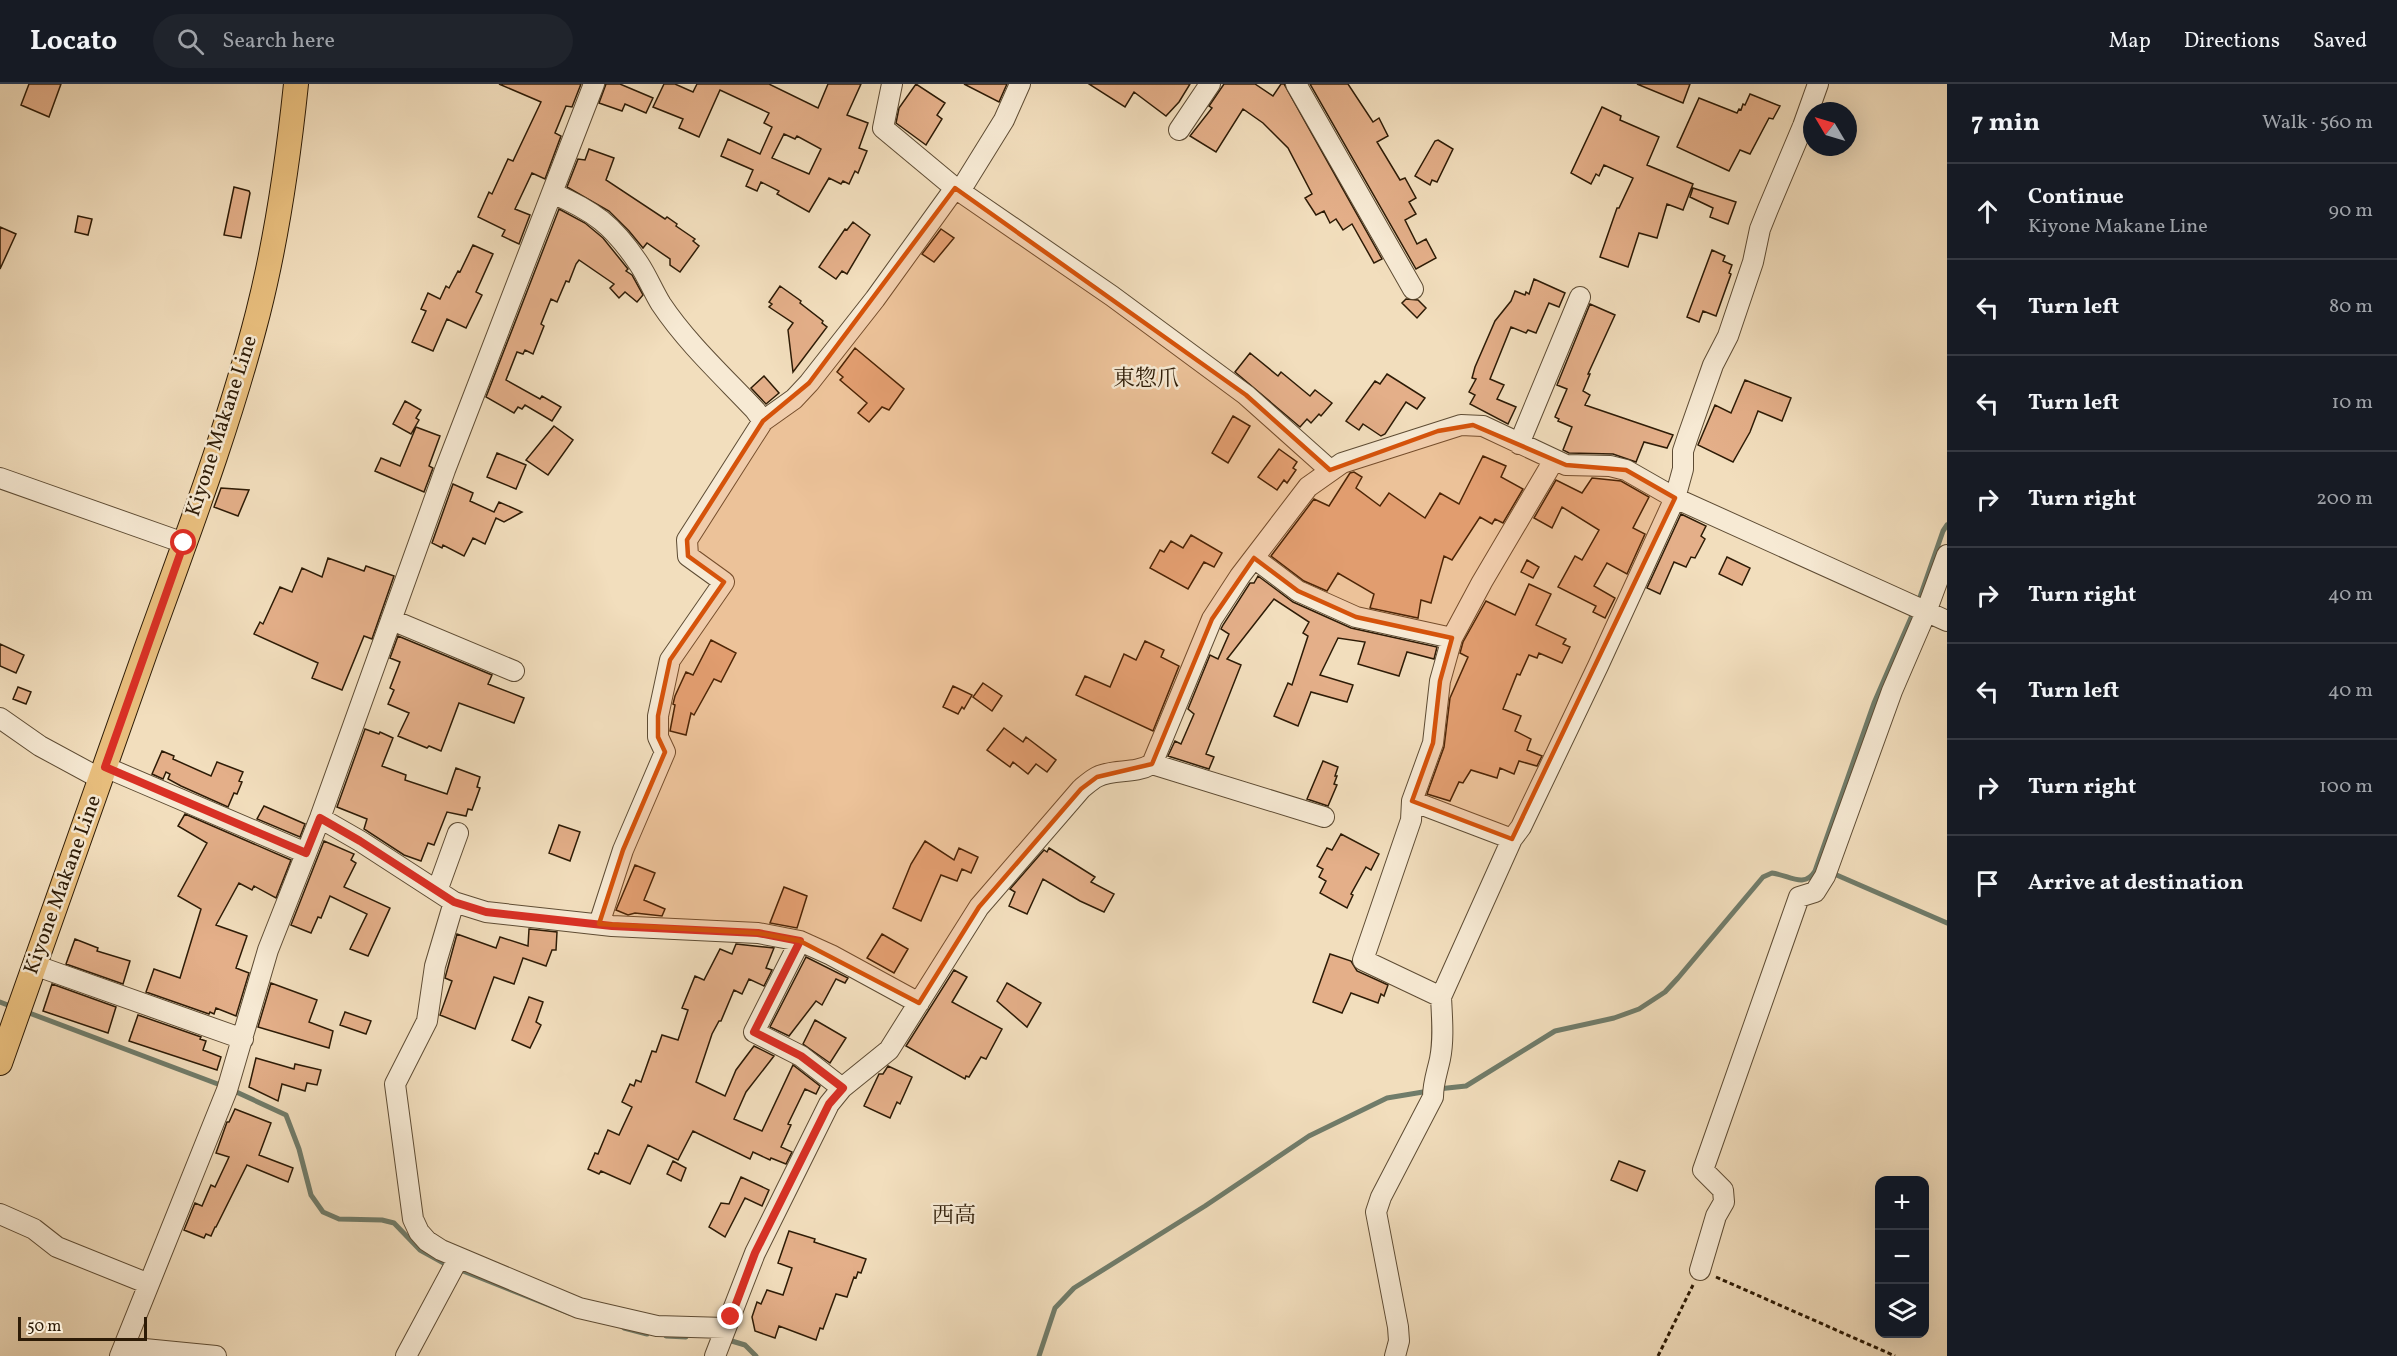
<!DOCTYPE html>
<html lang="en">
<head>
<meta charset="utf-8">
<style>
	body { margin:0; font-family:Vollkorn,"Noto Serif JP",serif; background:#20242c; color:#f1f3f6 }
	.controls { position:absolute; right:18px; bottom:18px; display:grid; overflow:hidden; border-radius:12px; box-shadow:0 6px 24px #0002 }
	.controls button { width:54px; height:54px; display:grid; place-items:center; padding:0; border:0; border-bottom:2px solid #363941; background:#171b24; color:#f1f3f6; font:30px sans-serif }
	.compass { position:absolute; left:1803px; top:18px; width:54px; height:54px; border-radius:50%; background:#171b24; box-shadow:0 6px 24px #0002; rotate:308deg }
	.scale { position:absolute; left:18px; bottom:15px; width:129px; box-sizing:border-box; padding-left:6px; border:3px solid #2d1b06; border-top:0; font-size:16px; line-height:21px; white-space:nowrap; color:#2d1b06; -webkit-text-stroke:4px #f7ead4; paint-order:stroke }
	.stop { position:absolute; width:18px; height:18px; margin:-14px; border:4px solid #d93025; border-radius:50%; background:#fff }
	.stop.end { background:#d93025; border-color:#fff; box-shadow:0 2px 6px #0008 }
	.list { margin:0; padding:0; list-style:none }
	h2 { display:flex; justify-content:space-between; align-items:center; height:78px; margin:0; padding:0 24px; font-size:26px }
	h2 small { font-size:20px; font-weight:400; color:#9ea1a6 }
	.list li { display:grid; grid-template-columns:39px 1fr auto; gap:18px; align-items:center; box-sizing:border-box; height:96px; padding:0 24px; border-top:2px solid #363941 }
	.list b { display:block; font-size:22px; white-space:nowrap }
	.list p { margin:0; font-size:20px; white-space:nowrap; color:#9ea1a6 }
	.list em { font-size:20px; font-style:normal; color:#9ea1a6 }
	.icon { flex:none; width:33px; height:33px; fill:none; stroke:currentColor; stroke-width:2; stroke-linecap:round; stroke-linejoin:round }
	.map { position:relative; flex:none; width:1947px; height:1272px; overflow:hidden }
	header { display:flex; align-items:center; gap:36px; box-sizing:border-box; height:84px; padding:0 30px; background:#171b24; border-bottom:2px solid #363941 }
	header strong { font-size:28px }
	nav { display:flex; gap:33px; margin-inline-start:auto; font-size:21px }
	.search { width:420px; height:54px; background:#20242c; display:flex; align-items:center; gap:15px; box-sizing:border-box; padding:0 21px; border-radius:33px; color:#9ea1a6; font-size:22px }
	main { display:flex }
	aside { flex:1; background:#171b24 }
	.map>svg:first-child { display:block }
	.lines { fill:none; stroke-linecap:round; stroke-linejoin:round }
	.stream { stroke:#707c6a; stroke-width:5 }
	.building { fill:#e4af89; stroke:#2d1b06; stroke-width:1.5; fill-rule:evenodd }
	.minor-casing { stroke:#5e4c34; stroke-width:22 }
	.major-casing { stroke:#2d1b06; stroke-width:26 }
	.path { stroke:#2d1b06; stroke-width:3; stroke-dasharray:4.5 3; stroke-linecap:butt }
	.minor { stroke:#f7ead4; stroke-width:20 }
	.major { stroke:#e9bf7e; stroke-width:24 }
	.route { stroke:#d93025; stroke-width:8 }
	.marked { fill:#d5530b; fill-opacity:0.2; stroke:#d5530b; stroke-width:4.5; stroke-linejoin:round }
	.labels { text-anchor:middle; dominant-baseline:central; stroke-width:5; stroke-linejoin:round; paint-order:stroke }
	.street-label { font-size:21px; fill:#2d1b06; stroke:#f7ead4 }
	.neighbourhood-label { font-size:22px; fill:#2d1b06; stroke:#f7ead4 }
</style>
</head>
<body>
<header>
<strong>Locato</strong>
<div class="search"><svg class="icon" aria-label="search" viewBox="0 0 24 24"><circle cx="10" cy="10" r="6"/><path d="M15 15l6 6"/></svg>Search here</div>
<nav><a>Map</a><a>Directions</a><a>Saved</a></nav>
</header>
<main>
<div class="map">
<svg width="1947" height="1272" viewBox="0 0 1947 1272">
	<rect width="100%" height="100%" fill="#f2debd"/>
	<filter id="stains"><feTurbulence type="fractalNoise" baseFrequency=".00333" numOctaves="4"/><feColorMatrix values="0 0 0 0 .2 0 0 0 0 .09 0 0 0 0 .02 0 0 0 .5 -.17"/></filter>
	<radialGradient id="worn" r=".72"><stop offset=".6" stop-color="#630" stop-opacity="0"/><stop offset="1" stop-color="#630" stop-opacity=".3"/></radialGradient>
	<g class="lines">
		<path class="stream" d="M1832 789 1947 839
			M0 918 13 923
			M24 927 223 1002
			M1438 1005 1466 1002 1555 947 1614 934 1639 925 1665 908 1678 894 1763 793 1772 789C1789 791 1804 805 1815 787L1874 619 1920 513 1943 447 1947 441
			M232 1006 286 1031 299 1065 311 1111 323 1128 339 1135 382 1136 394 1139 420 1166 449 1182
			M458 1185 569 1229
			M624 1244 647 1250
			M666 1252 686 1253
			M725 1255 745 1261 756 1272
			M1039 1272 1055 1224 1074 1204 1205 1122 1309 1052 1387 1014 1429 1007"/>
	</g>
	<path class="building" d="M29 0H61L49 33 21 21Z
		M499 0H581L572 23 566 22 555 49 561 52 545 95 532 89 515 125 530 131 519 160 502 152 505 146 478 133 489 108 492 110 508 75 513 77 541 18Z
		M606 0H620L653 14 646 29 625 20 622 27 599 19Z
		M664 0H675L693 8 697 0H769L818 24 828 0H861L847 31 868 39 859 64 867 67 858 89 855 87 849 100 843 97 841 100 829 94 809 128 777 110 779 107 761 98 757 107 746 102 753 86 721 72 728 55 760 70 772 43 764 39 769 29 720 6 699 53 679 44 683 35 653 23ZM784 50 795 55 797 52 821 65 809 90 772 74Z
		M916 0 945 19 937 31 942 35 926 61 896 39 899 24Z
		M964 0H1007L999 18Z
		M1089 0H1190L1179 18 1166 32 1134 8 1125 23Z
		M1224 0H1255L1273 12 1281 0H1284L1382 175 1374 179 1352 140 1343 146 1336 135 1330 139 1324 127 1316 131 1305 114 1312 110 1288 64 1263 39 1243 25 1216 68 1190 52 1212 24 1209 22Z
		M1310 0H1348L1373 38 1379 34 1388 52 1377 58 1400 96 1405 94 1416 114 1409 118 1416 130 1405 136 1417 160 1426 155 1436 174 1416 185Z
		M1637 0H1690L1683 19Z
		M1750 10 1780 22 1773 35 1769 34 1750 70 1740 66 1729 87 1677 63 1699 14 1737 29 1739 25 1741 26 1743 20 1745 21Z
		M1602 23 1621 32 1620 36 1659 53 1647 81 1693 100 1683 126 1667 120 1657 154 1639 149 1628 183 1600 173 1617 124H1619L1633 94 1604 81 1599 92 1596 90 1591 100 1571 89Z
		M1438 56 1453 65 1437 98 1432 96 1430 101 1415 92 1435 57Z
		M589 65 614 74 606 96 665 135 667 133 677 140 676 142 695 155 693 157 699 162 680 188 670 181V175L647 159 643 164 629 147 609 127 567 103 578 75 585 76Z
		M234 103 249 107 250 109 241 154 224 151Z
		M1693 104 1736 118 1728 140 1710 133 1713 124 1690 113Z
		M559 125 585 139 603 154 628 185 626 187 632 191 643 211 637 218 625 208 619 214 610 204 614 200 579 176 576 180 569 198 566 197 557 218 551 215 541 240 544 242 533 270 525 266 523 270 517 268 506 296 540 315 542 312 561 323 552 337 525 321 522 325 518 323 514 329 486 313Z
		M78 132 92 135 88 151 75 148Z
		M853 138 870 151 847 190 842 187 836 195 819 183 845 145 847 146Z
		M0 143 16 150 0 185Z
		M941 145 954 154 934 178 922 170Z
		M473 161 493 170 476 208 482 211 466 244 447 235 433 267 412 258 426 227 421 225 428 209 440 215 446 202 449 204 458 187 460 188Z
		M1712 166 1725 172 1723 177 1732 181 1729 189 1731 190 1716 232 1703 227 1699 238 1687 233Z
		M1534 195 1565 209 1559 223 1549 219 1536 249 1528 246 1526 249 1511 243 1490 295 1504 301 1497 315 1516 323 1508 340 1470 320 1475 311 1469 308 1476 295 1472 294 1475 283 1495 237 1511 217 1515 207 1525 211 1526 208 1529 210Z
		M780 202 801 217 800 219 823 237 822 239 827 243 793 288 788 246 793 239 769 223 772 220 769 218Z
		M1406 215 1418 216 1426 224 1417 234 1402 219Z
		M1590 220 1615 231 1588 290H1590L1583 307 1590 311 1585 321 1673 351 1667 364 1644 358 1636 378 1613 370 1569 369 1563 366 1572 343 1558 337 1559 335 1555 333 1567 305 1557 301Z
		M855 264 904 305 889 326 882 323 869 338 858 329 867 319 840 296 843 293 837 288Z
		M1250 269 1278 292 1281 288 1310 312 1315 306 1332 319 1321 332 1319 330 1311 339 1307 335 1300 343 1235 288Z
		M1387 290 1425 314 1417 325 1406 318 1385 350 1381 352 1363 340 1359 346 1346 337 1375 297 1380 300Z
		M764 292 779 309 766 320 751 304Z
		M1745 296 1791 314 1782 337 1758 327 1750 348 1733 378 1698 361 1715 321 1731 329Z
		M405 317 421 326 416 334 419 336 411 350 393 340Z
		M1233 332 1250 342 1228 379 1212 369Z
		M554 342 573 356 548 391 526 376Z
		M416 343 440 352 429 382 433 384 424 408 375 387 381 374 400 382Z
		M1279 365 1297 378 1293 384 1296 386 1287 399 1284 396 1277 406 1258 393Z
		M497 369 526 381 516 405 487 393Z
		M1483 372 1506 382 1501 393 1523 405 1503 439 1495 435 1492 440 1480 433 1452 476 1444 472 1431 519 1421 516 1418 534 1370 524 1374 510 1338 489 1327 507 1304 497 1271 472 1314 415 1329 422 1350 389 1354 388 1362 393 1356 404 1380 422 1389 409 1425 434 1440 409 1459 420Z
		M1592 394 1621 397 1649 413 1633 444 1645 450 1627 490 1607 479 1594 502 1615 514 1605 534 1593 528 1596 522 1558 503 1575 472 1582 476 1599 446 1562 423 1552 444 1534 434 1556 396 1582 409Z
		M453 400 473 409 470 417 494 428 499 418 522 428 504 438 496 434 485 460 473 454 464 472 443 461 442 464 432 459Z
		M221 404 249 406 238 432 214 423Z
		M1681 430 1706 442 1701 452 1705 455 1695 474 1691 473 1686 483 1674 478 1660 510 1647 504Z
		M1191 451 1222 469 1214 483 1204 478 1188 505 1150 484 1160 466 1164 468 1171 457 1183 464Z
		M1727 473 1750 484 1742 501 1719 490Z
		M328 474 364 487 366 482 394 492 372 555 364 552 342 606 312 594 318 579 254 550 260 538 263 540 280 503 292 508 302 484 322 493Z
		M1527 476 1539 483 1533 494 1521 488Z
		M1258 492 1293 518 1351 544 1437 563 1434 575 1407 568 1399 592 1358 580 1365 558 1338 554 1320 591 1353 601 1347 618 1311 608 1298 642 1274 632 1288 599 1292 601 1308 552 1303 549 1309 538 1274 515 1227 575 1241 581 1206 670 1214 673 1209 685 1168 672 1175 657 1181 660 1194 630 1188 625 1210 571 1218 575 1229 550 1221 545 1223 541 1250 499H1254Z
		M1529 500 1551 510 1536 541 1566 555 1563 560 1570 563 1562 579 1539 569 1537 574 1529 571 1520 591 1517 590 1503 625 1521 632 1515 647 1531 655 1527 666 1542 672 1537 682 1519 677 1514 690 1500 684 1497 694 1471 686 1463 699 1459 698 1450 717 1427 710 1444 663 1450 614 1468 573 1460 569 1463 558 1486 517 1515 531Z
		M398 552 492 591 488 600 524 614 514 639 459 619 441 667 429 662 427 664 398 652 409 629 388 620 394 606 390 604 400 578 390 574Z
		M711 556 736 569 721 598 714 595 694 631 691 629 686 651 670 647 675 621 673 620 675 612 686 588 693 591Z
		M1145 557 1164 566 1161 573 1179 582 1153 647 1076 611 1085 592 1110 603 1124 570 1136 576Z
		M0 560 24 571 16 589 0 582Z
		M983 599 1002 612 992 627 973 613Z
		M953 602 972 611 964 625 962 623 958 630 943 623Z
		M18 603 31 608 26 620 13 615Z
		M1004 644 1023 658 1026 653 1056 676 1047 688 1036 680 1028 690 1013 678 1010 683 987 666Z
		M365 645 379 650 380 648 393 654 382 682 406 691 405 696 447 710 456 684 480 693 477 703 480 704 472 726 468 725 466 732 447 728 434 761 428 759 421 777 404 771 364 745 367 735 337 723Z
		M162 667 174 672 173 675 211 692 217 678 243 688 239 697 242 698 237 710 234 709 228 723 181 702 168 695 170 690 166 688 163 695 152 690Z
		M1323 677 1338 683 1335 692H1337L1334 700 1337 701 1328 722 1307 715Z
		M264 722 305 740 300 753 257 735Z
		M185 730 291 776 276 814 254 802 252 806 239 799 216 841 247 852 236 884 249 889 236 932 216 924 214 930 210 928 209 930 146 908 154 885 180 894 201 825 178 812 207 759 178 742Z
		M559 741 580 748 570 777 549 769Z
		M1341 750 1379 770 1371 786 1366 783 1351 810 1353 811 1347 824 1320 809 1326 797 1319 793 1323 785 1317 782 1327 764 1332 766Z
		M324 757 354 770 351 776 356 779 344 803 390 824 368 872 350 865 367 830 330 812 321 834 318 833 311 849 291 841Z
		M925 757 954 776 959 764 978 773 971 789 962 785 957 797 941 791 921 837 893 824 911 780Z
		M1049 764 1095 793 1091 798 1114 810 1104 828 1080 817 1043 795 1027 830 1009 822 1015 808 1010 805 1044 766 1047 768Z
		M635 781 655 789 644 816 665 825 662 832 635 829 628 831 616 826Z
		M784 803 807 812 797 844 770 839Z
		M529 845 557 848 556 866H552L546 882 523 874 514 900 494 893 475 945 440 931 452 897 445 894 457 850 496 864 500 853 528 862Z
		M882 850 908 865 894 889 867 874Z
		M75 855 98 864 97 867 130 877 123 900 66 880Z
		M736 860 774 864 766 884 772 886 764 902 749 895 742 910 734 906 721 937H719L712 950 696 998 725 1012 736 986 754 962 774 972 746 1008 734 1035 762 1047 793 981 820 1002 816 1010 805 1005 788 1040 791 1041 781 1063 792 1068 786 1080 771 1074 770 1076 753 1068 750 1075 693 1047 678 1076 648 1061 630 1100 601 1087 599 1090 588 1085 595 1069 598 1070 608 1046 619 1051 632 1023 622 1018 630 1000 634 1002 636 996 641 998 652 967 656 968 662 951 678 956 688 926 682 924 695 892 704 896 720 865 732 870Z
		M1330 870 1351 877 1357 887 1388 901 1384 912 1381 910 1378 919 1351 909 1342 929 1313 918Z
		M806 873 848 894 845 899 836 895 822 921 816 917 789 952 770 943Z
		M954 886 967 893 952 918 1002 945 986 975 981 973 969 993 966 992 965 995 906 962Z
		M271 899 317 916 309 938 333 947 329 964 258 943Z
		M1007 899 1041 919 1027 943 997 917Z
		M52 900 116 923 108 949 43 927Z
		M529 913 543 918 536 938 541 941 530 964 512 956Z
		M345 928 371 937 366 950 340 941Z
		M138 931 201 953 200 955 206 957 203 966 221 973 217 986 129 957Z
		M815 936 846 954 830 979 803 960Z
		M256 974 294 985 295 980 321 986 317 1001 307 999 305 1007 282 1000 278 1017 249 1003Z
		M888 982 912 993 900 1020 897 1018 890 1034 864 1022 879 990H883Z
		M235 1025 271 1039 259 1071 293 1084 288 1098 247 1081 216 1143H215L211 1152 206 1150 204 1154 184 1146 195 1119 202 1122 211 1101 215 1103 229 1073 216 1069 227 1038H229Z
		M673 1077 686 1084 681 1097 667 1090Z
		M1619 1077 1645 1087 1637 1107 1611 1096Z
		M741 1093 769 1106 762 1122 745 1114 725 1153 709 1143 721 1119 729 1120Z
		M789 1147 815 1155 814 1158 866 1175 861 1189 858 1188 856 1194 854 1193 847 1213 836 1210 823 1245 820 1244 816 1256 779 1242 775 1254 755 1247 752 1233 757 1218 761 1220 767 1206 783 1211 792 1184 778 1179Z"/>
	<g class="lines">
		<defs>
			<path id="minor" d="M892 0 883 44 955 104 1112 212 1246 311 1330 386
				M1296 0 1413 205
				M1179 46 1210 0
				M960 107 1004 36 1020 0
				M552 109C594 127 613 141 639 180 647 192 653 207 661 220 687 259 723 292 755 326L763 337 794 315 809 299 875 215 955 104
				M1519 360 1580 213
				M0 394 184 459
				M1254 474 1298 507 1356 533 1452 554
				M392 536 514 587
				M0 634 40 662 101 695
				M1152 680 1324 733
				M105 683 306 769
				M1412 717 1512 755 1521 743 1598 582 1675 414 1683 385V367L1688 352 1713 281 1728 252 1753 178 1760 145 1768 125 1803 42 1818 0
				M320 734 360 757 454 818 486 828 612 842 758 849 800 857 754 948 801 972 842 1004
				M437 807 458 749
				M454 818 435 882 427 937 395 1000 413 1135 419 1148 427 1157 441 1166 579 1224 657 1242 725 1244
				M599 840 623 766 665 668 658 653V632L670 576 724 498 688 472 687 456 763 337
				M800 857 831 871 919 919
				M34 881 243 955
				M1441 913 1512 755
				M0 1130 34 1145 57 1163 149 1200
				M1700 1186 1716 1132 1724 1118 1723 1106 1703 1086 1799 813 1815 808 1825 792 1892 607 1926 528 1947 471
				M124 1263 216 1272
				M120 1272 227 1006 268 866 320 734 445 386 594 0
				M406 1272 458 1175
				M715 1272 755 1169 829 1020 842 1004 889 966 979 823 1081 705C1086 701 1091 696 1097 693 1115 684 1133 691 1152 680L1212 535 1240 492 1308 403 1342 379 1461 341 1483 342 1566 381 1610 382 1626 386 1675 414 1947 537
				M1395 1272 1399 1257 1398 1243 1376 1128 1381 1113 1433 1013C1433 999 1437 989 1440 975 1444 955 1442 934 1441 913L1363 876 1411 736 1412 717 1433 659 1440 597 1452 554 1482 498 1554 376"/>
			<path id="major" d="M0 979C48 841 98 704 146 566 186 455 229 343 258 229 277 154 288 77 296 0"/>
		</defs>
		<use href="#minor" class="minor-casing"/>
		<use href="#major" class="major-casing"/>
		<path class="path" d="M1716 1193 1895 1272
			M1658 1272 1693 1201"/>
		<use href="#minor" class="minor"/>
		<use href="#major" class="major"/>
	</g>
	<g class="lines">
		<path class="route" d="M184 459 105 683 306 769 320 734 360 757 454 818 486 828 612 842 758 849 800 857 754 948 801 972 843 1004 829 1020 755 1169 731 1233"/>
	</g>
	<path class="marked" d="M955 104 1246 311 1330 386 1438 347 1473 341 1566 381 1626 386 1675 414 1512 755 1412 717 1433 659 1440 597 1452 554 1356 533 1298 507 1254 474 1212 535 1152 680 1097 693 1081 705 979 823 919 919 800 857 758 849 599 840 623 766 665 668 658 653V632L670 576 724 498 688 472 687 456 763 337 809 299Z"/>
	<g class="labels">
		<g class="street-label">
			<text transform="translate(222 342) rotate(-72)">Kiyone Makane Line</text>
			<text transform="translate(63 801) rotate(-70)">Kiyone Makane Line</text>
		</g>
		<g class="neighbourhood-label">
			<text x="1146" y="295">東惣爪</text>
			<text x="954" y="1132">西高</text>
		</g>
	</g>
	<rect width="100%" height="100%" filter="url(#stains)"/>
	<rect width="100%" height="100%" fill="url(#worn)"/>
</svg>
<div class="controls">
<button>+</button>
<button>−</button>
<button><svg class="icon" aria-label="layers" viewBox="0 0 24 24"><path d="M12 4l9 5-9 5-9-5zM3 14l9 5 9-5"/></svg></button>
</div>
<svg class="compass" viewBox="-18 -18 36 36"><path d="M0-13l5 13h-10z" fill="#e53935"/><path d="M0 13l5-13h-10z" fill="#9ea1a6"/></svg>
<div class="scale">50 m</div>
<div class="stop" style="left:184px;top:459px"></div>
<div class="stop end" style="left:731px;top:1233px"></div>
</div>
<aside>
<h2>7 min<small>Walk · 560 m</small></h2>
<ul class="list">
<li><svg class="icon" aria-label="ahead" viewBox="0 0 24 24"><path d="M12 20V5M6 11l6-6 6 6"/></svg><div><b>Continue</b><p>Kiyone Makane Line</p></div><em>90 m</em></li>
<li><svg class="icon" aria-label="left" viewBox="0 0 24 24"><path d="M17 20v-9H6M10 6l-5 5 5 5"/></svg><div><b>Turn left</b></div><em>80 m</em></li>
<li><svg class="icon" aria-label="left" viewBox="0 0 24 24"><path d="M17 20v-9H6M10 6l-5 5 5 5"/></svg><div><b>Turn left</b></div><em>10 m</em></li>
<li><svg class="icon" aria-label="right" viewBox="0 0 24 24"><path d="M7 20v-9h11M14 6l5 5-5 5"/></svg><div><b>Turn right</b></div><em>200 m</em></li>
<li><svg class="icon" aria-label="right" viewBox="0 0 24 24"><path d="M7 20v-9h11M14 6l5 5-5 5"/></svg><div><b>Turn right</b></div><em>40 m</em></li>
<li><svg class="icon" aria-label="left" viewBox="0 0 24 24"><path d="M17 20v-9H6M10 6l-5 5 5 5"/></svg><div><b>Turn left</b></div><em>40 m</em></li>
<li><svg class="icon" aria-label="right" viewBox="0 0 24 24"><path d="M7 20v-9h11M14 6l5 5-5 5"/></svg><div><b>Turn right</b></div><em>100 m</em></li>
<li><svg class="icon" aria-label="arrive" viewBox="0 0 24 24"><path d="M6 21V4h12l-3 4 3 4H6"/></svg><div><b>Arrive at destination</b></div></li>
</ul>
</aside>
</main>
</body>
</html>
